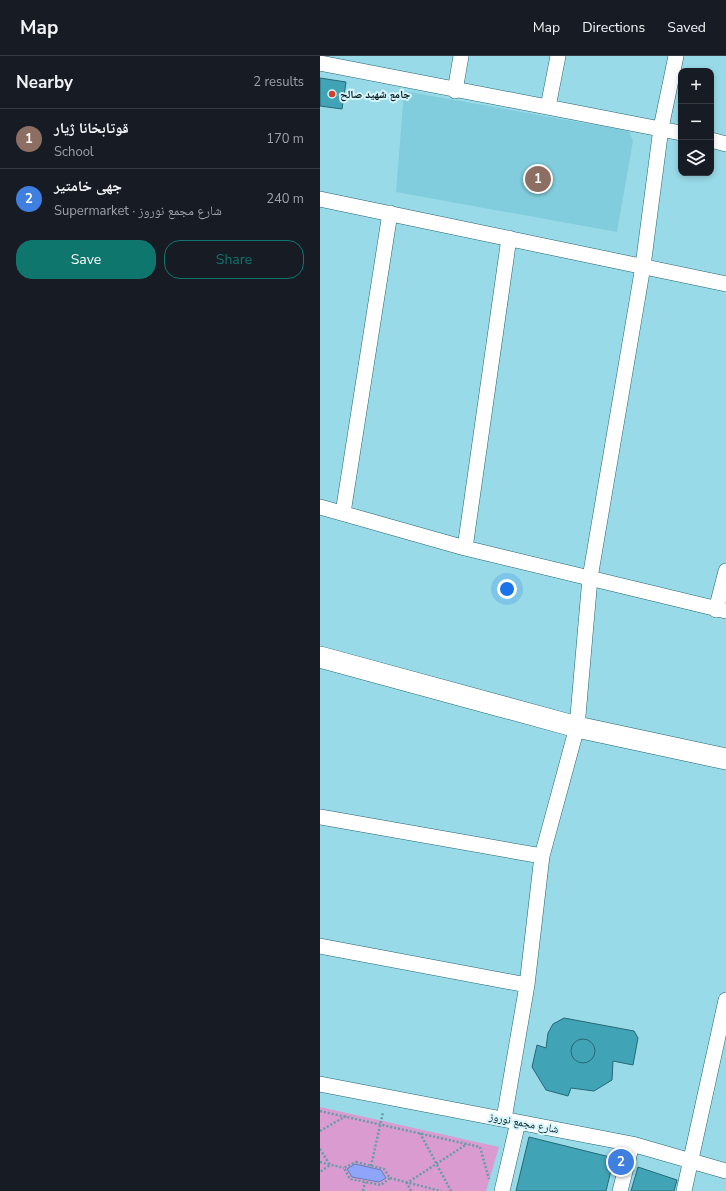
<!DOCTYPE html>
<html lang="en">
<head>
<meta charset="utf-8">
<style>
	body { margin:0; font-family:"Nunito Sans","Noto Naskh Arabic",sans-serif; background:#20242c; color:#f1f3f6 }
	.controls { position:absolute; right:12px; top:12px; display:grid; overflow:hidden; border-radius:8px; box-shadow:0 2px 6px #0003 }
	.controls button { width:36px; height:36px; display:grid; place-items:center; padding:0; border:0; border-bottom:1px solid #363941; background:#171b24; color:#f1f3f6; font:20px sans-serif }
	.you { position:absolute; left:187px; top:533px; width:14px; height:14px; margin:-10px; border:3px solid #fff; border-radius:50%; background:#1a73e8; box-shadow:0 0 0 6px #1a73e833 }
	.badge { display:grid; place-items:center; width:26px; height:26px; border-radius:50%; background:#0f766e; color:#fff; font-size:13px; font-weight:700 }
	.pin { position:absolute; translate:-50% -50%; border:2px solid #fff; box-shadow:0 1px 4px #0006 }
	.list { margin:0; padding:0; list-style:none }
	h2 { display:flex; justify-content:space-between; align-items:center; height:52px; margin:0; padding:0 16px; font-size:17px }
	h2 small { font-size:13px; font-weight:400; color:#9ea1a6 }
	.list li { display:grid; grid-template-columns:26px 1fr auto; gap:12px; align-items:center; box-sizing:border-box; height:60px; padding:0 16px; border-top:1px solid #363941 }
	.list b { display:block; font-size:15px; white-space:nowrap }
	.list p { margin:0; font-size:13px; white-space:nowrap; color:#9ea1a6 }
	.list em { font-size:13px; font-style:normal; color:#9ea1a6 }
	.actions { display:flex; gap:8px; padding:12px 16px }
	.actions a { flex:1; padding:9px 0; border:1px solid #0f766e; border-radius:16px; text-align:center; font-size:14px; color:#0f766e }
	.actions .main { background:#0f766e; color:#fff }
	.icon { flex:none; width:22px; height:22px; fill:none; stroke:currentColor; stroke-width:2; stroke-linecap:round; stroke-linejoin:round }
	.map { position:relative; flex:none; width:406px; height:1135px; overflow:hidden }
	header { display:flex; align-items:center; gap:24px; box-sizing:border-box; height:56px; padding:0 20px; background:#171b24; border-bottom:1px solid #363941 }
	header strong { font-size:19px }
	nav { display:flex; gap:22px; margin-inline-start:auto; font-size:14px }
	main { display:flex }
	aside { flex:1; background:#171b24 }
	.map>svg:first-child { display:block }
	.built { fill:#82cddd }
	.green { fill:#da9bd1 }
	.water { fill:#8ea5fa; stroke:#647cb9 }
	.building { fill:#41a4b6; stroke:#266874 }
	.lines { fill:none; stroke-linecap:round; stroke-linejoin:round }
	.street-casing { stroke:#226470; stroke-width:16 }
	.secondary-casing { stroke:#226470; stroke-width:22 }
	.path { stroke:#679ba6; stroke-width:2.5; stroke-dasharray:2 2; stroke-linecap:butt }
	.street { stroke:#fff; stroke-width:15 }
	.secondary { stroke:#fff; stroke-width:21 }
	.poi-dot { fill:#ce432c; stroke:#d6f5fc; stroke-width:1.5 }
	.labels { text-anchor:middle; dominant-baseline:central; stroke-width:4; stroke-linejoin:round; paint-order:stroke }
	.poi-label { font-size:11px; font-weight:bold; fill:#021c21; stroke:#d6f5fc; text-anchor:start }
	.street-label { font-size:11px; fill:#021c21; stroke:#d6f5fc }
</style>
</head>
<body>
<header>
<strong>Map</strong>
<nav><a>Map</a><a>Directions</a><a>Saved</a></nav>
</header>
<main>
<aside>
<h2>Nearby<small>2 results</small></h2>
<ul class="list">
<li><span class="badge" style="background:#8d6e63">1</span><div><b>قوتابخانا ژيار</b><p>School</p></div><em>170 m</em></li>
<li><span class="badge" style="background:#3f7fe0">2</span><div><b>جهى خامتير</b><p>Supermarket · شارع مجمع نوروز</p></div><em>240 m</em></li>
</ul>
<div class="actions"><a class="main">Save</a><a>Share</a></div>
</aside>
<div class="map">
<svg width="406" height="1135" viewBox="0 0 406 1135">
	<rect width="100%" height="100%" fill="#99dae8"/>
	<path class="built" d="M84 35 309 75 313 85 297 176 76 136Z"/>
	<path class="green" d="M0 1051 179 1091 166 1135H0Z"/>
	<path class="water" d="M35 1108 61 1114 66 1122 59 1126 32 1121 27 1113Z"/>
	<path class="building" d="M0 22 26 26 22 53 0 50Z
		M244 962 314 975 318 982 313 1009 293 1005 292 1024 274 1035 251 1032 248 1040 226 1034 212 1011 217 989 226 992 228 977 233 968Z
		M251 995a12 12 0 1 1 24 0a12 12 0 1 1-24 0Z
		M209 1081 294 1102 286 1135H196Z
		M318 1111 357 1124 354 1135H311Z"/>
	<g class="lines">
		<defs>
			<path id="street" d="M0 7 361 77
				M135 35 141 0
				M228 51 238 0
				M391 84 406 88
				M0 143 406 228
				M0 451 145 492 406 555
				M23 457 70 157
				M145 492 189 182
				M396 554 406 515
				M0 761 222 800
				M0 890 207 929
				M0 1028 312 1088 406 1115
				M184 1063 207 929 222 800 257 671 270 522 323 210 341 72 356 0
				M182 1135 198 1066
				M300 1135 312 1088
				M364 1135 406 944"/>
			<path id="secondary" d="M0 601 257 671 406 703"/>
		</defs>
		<use href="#street" class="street-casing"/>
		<use href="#secondary" class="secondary-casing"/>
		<path class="path" d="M0 1055 160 1091 169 1123
			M0 1075 26 1060
			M100 1077 131 1135
			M0 1093 10 1109 0 1116
			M0 1106 24 1112
			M36 1106 64 1113 70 1122 61 1129 30 1123 24 1112Z
			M51 1110 63 1056
			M70 1122 121 1135
			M43 1135 45 1126
			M91 1135 87 1127 147 1088"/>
		<use href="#street" class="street"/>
		<use href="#secondary" class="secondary"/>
	</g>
	<circle class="poi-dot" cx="12" cy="38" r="4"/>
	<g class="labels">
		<g class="poi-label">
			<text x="20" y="38">جامع شهيد صالح</text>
		</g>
		<g class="street-label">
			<text transform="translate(204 1067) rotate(11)">شارع مجمع نوروز</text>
		</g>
	</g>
</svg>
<div class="controls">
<button>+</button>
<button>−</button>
<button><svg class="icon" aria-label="layers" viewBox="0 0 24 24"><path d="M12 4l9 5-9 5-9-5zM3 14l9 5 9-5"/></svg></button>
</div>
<div class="you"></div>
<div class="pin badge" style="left:218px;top:123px;background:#8d6e63">1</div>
<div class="pin badge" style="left:301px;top:1106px;background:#3f7fe0">2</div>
</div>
</main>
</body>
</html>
